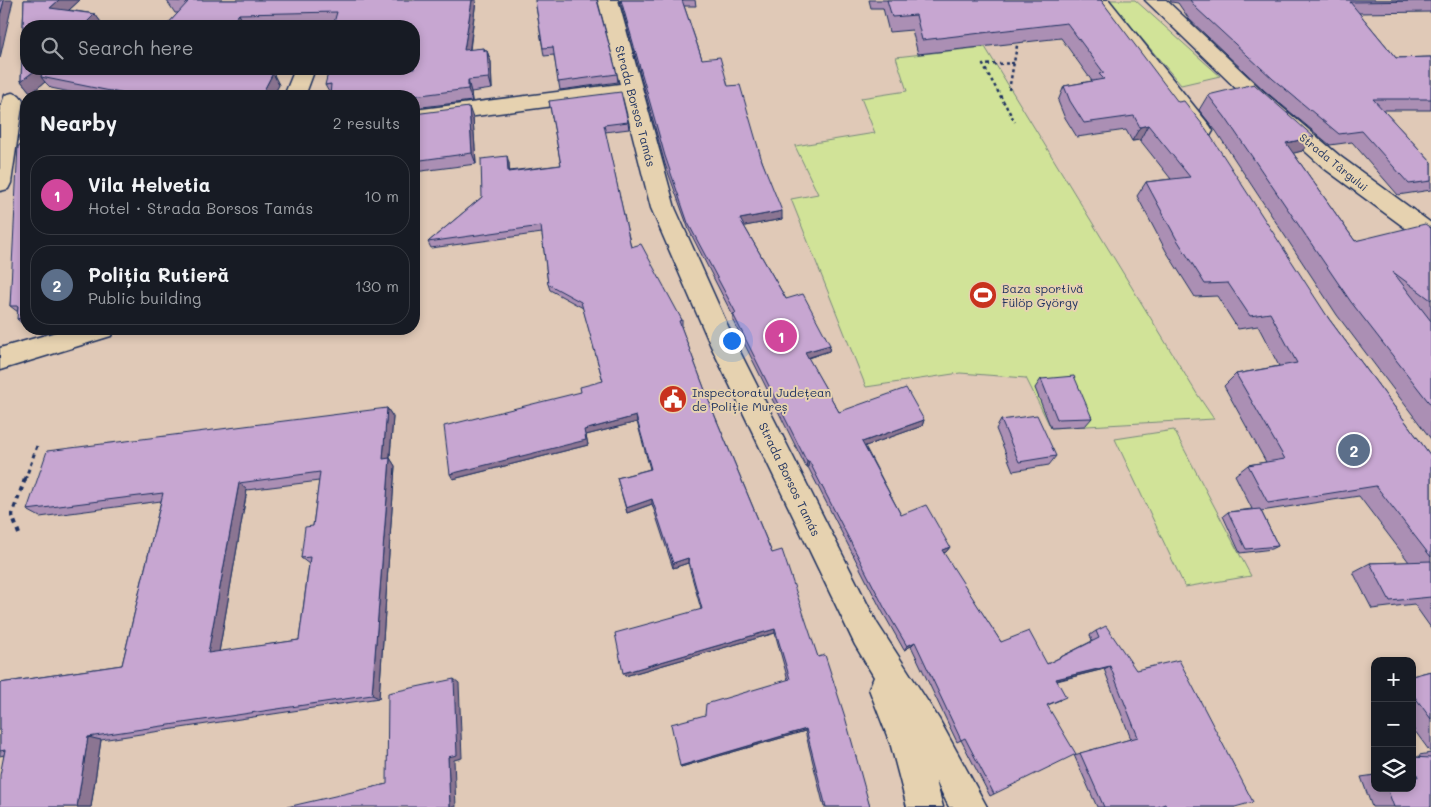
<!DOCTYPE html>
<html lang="en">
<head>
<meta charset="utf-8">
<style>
	body { margin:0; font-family:Mali,sans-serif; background:#242831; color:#f1f3f6 }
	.controls { position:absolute; right:15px; bottom:15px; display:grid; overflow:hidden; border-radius:10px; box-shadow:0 2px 8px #0003 }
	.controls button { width:45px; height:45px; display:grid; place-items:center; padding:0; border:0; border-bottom:1px solid #363941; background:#171b24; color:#f1f3f6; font:25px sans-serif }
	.you { position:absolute; left:731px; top:340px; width:18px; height:18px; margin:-12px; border:4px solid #fff; border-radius:50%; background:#1a73e8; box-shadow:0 0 0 8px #1a73e833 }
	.badge { display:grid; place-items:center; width:32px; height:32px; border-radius:50%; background:#db2777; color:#fff; font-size:16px; font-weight:700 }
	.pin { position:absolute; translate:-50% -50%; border:2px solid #fff; box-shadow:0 1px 5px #0006 }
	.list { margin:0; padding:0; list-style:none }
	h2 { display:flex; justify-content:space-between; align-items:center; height:65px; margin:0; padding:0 20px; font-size:21px }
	h2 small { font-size:16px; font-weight:400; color:#9ea1a6 }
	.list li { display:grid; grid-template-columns:32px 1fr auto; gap:15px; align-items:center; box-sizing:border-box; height:80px; margin:0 10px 10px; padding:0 10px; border:1px solid #363941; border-radius:20px }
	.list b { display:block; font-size:19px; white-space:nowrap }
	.list p { margin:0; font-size:16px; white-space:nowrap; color:#9ea1a6 }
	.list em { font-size:16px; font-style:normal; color:#9ea1a6 }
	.icon { flex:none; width:28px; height:28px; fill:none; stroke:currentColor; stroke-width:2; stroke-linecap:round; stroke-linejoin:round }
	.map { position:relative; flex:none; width:1431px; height:807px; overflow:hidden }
	.search { position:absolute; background:#171b24; box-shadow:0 2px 8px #0003; left:20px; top:20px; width:400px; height:55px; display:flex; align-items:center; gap:12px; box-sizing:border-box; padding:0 18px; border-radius:20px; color:#9ea1a6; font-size:19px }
	.panel { position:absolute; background:#171b24; box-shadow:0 2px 8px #0003; left:20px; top:90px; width:400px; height:245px; border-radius:20px }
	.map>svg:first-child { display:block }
	.green { fill:#d1e398; stroke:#76897b }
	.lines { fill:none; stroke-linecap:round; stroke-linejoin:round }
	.street-casing { stroke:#1b2f5e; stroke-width:3 }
	.secondary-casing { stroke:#1b2f5e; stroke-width:3 }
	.path-far2 { stroke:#1b2f5e; stroke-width:2.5; stroke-dasharray:3 3; stroke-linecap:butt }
	.path-far1 { stroke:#1b2f5e; stroke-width:3; stroke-dasharray:4 4; stroke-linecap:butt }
	.path { stroke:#1b2f5e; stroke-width:4; stroke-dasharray:4.5 4.5; stroke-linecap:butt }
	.street { fill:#e6d2b0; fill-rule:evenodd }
	.secondary { fill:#e6d2b0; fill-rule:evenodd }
	.wall { fill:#ab8fb4; stroke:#1b2f5e; fill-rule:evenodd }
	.shaded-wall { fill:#8b7492; stroke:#1b2f5e }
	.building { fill:#c7a6d1; stroke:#1b2f5e; fill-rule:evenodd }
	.labels { text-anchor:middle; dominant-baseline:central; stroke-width:4; stroke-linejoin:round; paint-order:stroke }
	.far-street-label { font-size:11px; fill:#1b2f5e; stroke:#e6d2b0 }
	.street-label { font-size:12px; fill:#1b2f5e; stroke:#e6d2b0 }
	.poi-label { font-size:12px; fill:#1b2f5e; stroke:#e6d2b0; text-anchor:start }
</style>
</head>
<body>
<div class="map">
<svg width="1431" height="807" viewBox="0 0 1431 807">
	<rect width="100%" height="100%" fill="#e0c9b7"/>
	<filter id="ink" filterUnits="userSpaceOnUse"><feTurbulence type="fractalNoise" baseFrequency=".02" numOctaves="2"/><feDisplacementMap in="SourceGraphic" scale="10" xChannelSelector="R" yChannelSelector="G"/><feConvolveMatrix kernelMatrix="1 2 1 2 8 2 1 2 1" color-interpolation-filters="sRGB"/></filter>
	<g filter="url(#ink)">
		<path class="green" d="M1109 0H1135L1220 76 1181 85Z
			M985 47 1197 394 1214 419 1051 428 1026 378 960 373 866 387 791 199 818 194 795 146 875 133 861 98 907 91 896 57Z
			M1174 430 1251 576 1185 587 1115 439Z"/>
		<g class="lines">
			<defs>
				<path id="street" d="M598 0H618L675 208 736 344 877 623 939 719 987 807H949L936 781 943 807H907L891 746 869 689 874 677 855 645 710 344 651 208 623 97 414 124V110L620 84Z
					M295 69H315L305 96H284Z
					M12 93 19 95 23 100 11 183 8 189 0 191V109L5 95Z
					M67 329H115L111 336 0 370V348Z"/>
				<path id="secondary" d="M1089 0H1109L1210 126 1213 131 1210 136 1202 138 1194 136Z
					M1145 0H1166L1264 92 1341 157 1431 223V244L1423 241 1325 169 1250 102Z"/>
			</defs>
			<use href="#street" class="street-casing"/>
			<use href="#secondary" class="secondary-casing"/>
			<path class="path-far2" d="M1014 63 983 65 1015 122
				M1009 90 1018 40"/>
			<path class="path-far1" d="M25 480 38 443"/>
			<path class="path" d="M19 534 12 515 25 479"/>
			<use href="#street" class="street"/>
			<use href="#secondary" class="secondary"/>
		</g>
		<path class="wall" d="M24 0H80L69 10 95 14 103 25V26H26V69H211L209 71 273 73 279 85 273 96H89L51 88 45 82 31 93 21 81Z
			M168 0H476L470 50 484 48 485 51H487L491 62 492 89 471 92 472 101 414 108V96L330 94 325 85 414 69 334 23 245 26H166L178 13H175L167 1Z
			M535 0 617 74 618 82 560 90 554 55 544 56Z
			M620 0H695L696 6H684L702 59 728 86 762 161 782 219 744 226 786 299 830 345 829 351 808 358 839 412 924 420 922 426 865 446 901 515 950 547 946 552 943 553 1001 642 1047 664 1092 641 1090 635 1096 631 1136 670 1235 807H1097L1074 755 1131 739 1104 669 1057 681 1060 700 1048 705 994 794 990 796 961 740 957 742 911 646 904 650 882 611 808 467H806L733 321V316L689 230 665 164Z
			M869 0H1101L1329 319 1431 456V628L1414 604 1372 609 1353 572 1370 563 1409 562 1359 496 1261 511 1278 546 1272 549 1240 553 1223 516 1228 512 1252 509 1235 475 1248 465 1266 462 1224 386 1236 374 1279 366 1258 326 1238 329 1217 296 1195 297 1166 251 1137 196 1146 182 1171 179 1140 140 1132 141 1126 130 1077 137 1064 116 1058 101 1064 86 1092 81 1061 38 918 54 912 30 889 32 883 8H871Z
			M1170 0H1431V12L1359 13 1396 58 1431 57V110H1383L1431 162V190L1398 195 1352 142 1330 145 1265 91 1189 19 1178 3 1171 2Z
			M1208 95 1302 151 1293 153 1355 241 1431 228V439L1337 315 1216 131 1199 110Z
			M549 101 628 122 629 129 605 132 631 247 682 320V327H681L712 409 772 553 818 657 870 807H824L805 731 681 767 705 715 788 680 775 633 625 676 623 673 701 609 688 563 673 568 652 504 627 513 617 478 650 469 637 422 586 435 588 445 453 479 581 392 603 381 583 308 550 290 548 284 542 233 431 248 428 242 482 197 509 163V171L561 165Z
			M414 114 473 118 476 164 414 172Z
			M24 145 18 312 10 306Z
			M1041 379 1092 418 1085 426 1051 428 1035 388Z
			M387 408 393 417 390 458 395 466 379 698 101 740 91 807H0L4 755 0 756V683L122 665 161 501 40 517 27 510ZM319 481 313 526 301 558 309 564 299 640 219 652 247 490Z
			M1001 420 1056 456 1049 465 1013 471 996 429Z
			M1431 671V807H1372L1361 777 1375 775V788H1412V757H1420L1419 755 1431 753 1412 727V676Z"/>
		<path class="shaded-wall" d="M4 0H13L0 58V16Z
			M59 0H80L59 19 50 8Z
			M472 0H476L468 62 464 50Z
			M95 14 103 25V26H83Z
			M239 14 245 26H229Z
			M487 51 491 62 492 89 489 78Z
			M37 69H49L41 77 45 82 31 93 21 81Z
			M195 69H211L201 82 193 71Z
			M273 73 279 85 273 96H261Z
			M468 80 471 92 472 101 468 89Z
			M469 107 473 118 476 164 472 153Z
			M1148 125 1140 140 1132 141 1140 127Z
			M1314 137 1302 151 1275 158 1286 143Z
			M507 156 509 163 510 179 508 172Z
			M782 211V219L740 227V219Z
			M26 317V327L17 319Z
			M830 345 829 351 804 359 805 352Z
			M387 408 393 417 389 467 383 459Z
			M636 416 637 422 586 435 588 445 453 479 450 474 584 430Z
			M924 420 922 426 860 448 862 442Z
			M390 458 395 466 379 698 372 695Z
			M809 461 808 467H806L807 462Z
			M239 483 247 490 218 658 208 653Z
			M652 499V504L627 513 626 508Z
			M950 547 946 552 938 555 942 550Z
			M688 558V563L673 568V563Z
			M775 629V633L625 676 623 673Z
			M915 642 911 646 904 650 907 646Z
			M1110 666 1104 669 1050 682 1056 679Z
			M454 679 459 683 462 758 454 760 456 807H450L448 757Z
			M806 729 805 731 681 767 680 766Z
			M88 737 101 740 91 807H77Z"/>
		<path class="building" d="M0 0H4L0 16Z
			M24 0H59L50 8 95 14 83 26H26V69H37L21 81Z
			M168 0H472L464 50 484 48V51H487L489 78 468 80V89L413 96H330L331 84 325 85 329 69H414V26H333L337 12 239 14 229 26H166L188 2 167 1Z
			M535 0H597L617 74 558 82 553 47 543 48Z
			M621 0H682L702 59 720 57 728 86 740 85 762 161 782 211 740 219 786 299 803 294 830 345 805 352 839 412 906 388 924 420 862 442 901 515 926 505 950 547 942 550 1001 642 1029 631 1047 664 1099 638 1096 631 1106 626 1136 670 1179 660 1253 802 1235 807H1166L1165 804 1157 807H1104L1080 753 1138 737 1110 666 1056 679 1066 697 1047 705 1076 754 994 794 965 738 961 740 915 642 907 646 884 607 809 461 807 462 733 314 736 313 688 223 665 156Z
			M887 0H1101L1178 102 1184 101 1206 129 1329 319 1431 456V557L1376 486 1268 503 1248 465 1285 459 1236 374 1297 363 1270 313 1250 316 1228 283 1205 284 1176 238 1146 182 1190 177 1148 125 1140 127 1134 116 1084 123 1070 101 1064 86 1104 79 1099 74 1104 73 1067 23 922 40 916 15 892 17Z
			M1190 0H1431V1L1350 2 1396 58 1431 57V99H1373L1431 162V181L1409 184 1362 131 1339 134 1273 79 1196 8Z
			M43 69H195L193 71 273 73 261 96H135L41 77Z
			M1254 84 1314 137 1286 143 1355 241 1425 224 1431 228V300L1393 272 1431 321V405L1351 302 1225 117 1208 95Z
			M621 92 628 122 604 125 631 247 641 244 682 320 679 321 712 409 772 553 782 550 818 657 825 655 845 717 870 807H826L806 729 680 766 671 724 705 715 706 704 790 679 775 629 623 673 615 633 702 609 688 558 673 563 652 499 626 508 617 478 651 469 636 416 584 430 586 440 450 474 444 426 581 392 580 387 603 381 581 302 548 284 541 226 428 242 482 197 481 159 507 156 508 172 561 165 549 101Z
			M469 107 472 153 414 161V114Z
			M25 139H26V317L17 319 18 306H10L18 146 24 145Z
			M1074 376 1092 418 1057 419 1041 379Z
			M387 408 383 459 390 458 372 695 88 737 77 807H0V775L5 750 0 751V683L122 665 163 493 27 510 47 451ZM320 472 313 526 305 527 301 558 310 557 299 640 208 653 239 483Z
			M1037 415 1056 456 1019 462 1001 420Z
			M1260 509 1278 546 1246 549 1228 512Z
			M1431 561V597L1390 601 1370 563Z
			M1431 671V719L1412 693V676Z
			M454 679 457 755 448 757 450 807H287L387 784 388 693Z
			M1412 757 1431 758V807H1394L1387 788H1412V776L1418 777 1412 761Z"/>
	</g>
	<defs>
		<symbol id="stadium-disc" viewBox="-11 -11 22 22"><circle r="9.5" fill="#c8321e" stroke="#e6d2b0"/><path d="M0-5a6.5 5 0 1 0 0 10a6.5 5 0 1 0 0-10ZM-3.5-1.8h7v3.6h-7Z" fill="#fff"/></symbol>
		<symbol id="civic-disc" viewBox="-11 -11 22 22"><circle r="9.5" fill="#c8321e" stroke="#e6d2b0"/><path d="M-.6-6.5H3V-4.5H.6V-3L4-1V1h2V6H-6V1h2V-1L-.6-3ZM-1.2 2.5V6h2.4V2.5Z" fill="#fff"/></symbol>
	</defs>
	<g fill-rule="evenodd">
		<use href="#stadium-disc" x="967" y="279" width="32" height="32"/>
		<use href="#civic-disc" x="657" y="383" width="32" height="32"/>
	</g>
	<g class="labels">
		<g class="far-street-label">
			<text transform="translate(1334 162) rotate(39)">Strada Târgului</text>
		</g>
		<g class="street-label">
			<text transform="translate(636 106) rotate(75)">Strada Borsos Tamás</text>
			<text transform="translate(790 479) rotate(64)">Strada Borsos Tamás</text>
		</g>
		<g class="poi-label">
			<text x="1002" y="288">Baza sportivă<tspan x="1002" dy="14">Fülöp György</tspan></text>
			<text x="692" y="392">Inspectoratul Județean<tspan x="692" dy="14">de Poliție Mureș</tspan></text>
		</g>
	</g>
</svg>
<div class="controls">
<button>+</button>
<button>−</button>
<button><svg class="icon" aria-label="layers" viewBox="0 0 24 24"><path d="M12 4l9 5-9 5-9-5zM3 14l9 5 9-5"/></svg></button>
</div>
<div class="you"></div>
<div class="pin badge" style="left:781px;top:336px;background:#d1479c">1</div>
<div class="pin badge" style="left:1354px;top:450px;background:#5c6f8a">2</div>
<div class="search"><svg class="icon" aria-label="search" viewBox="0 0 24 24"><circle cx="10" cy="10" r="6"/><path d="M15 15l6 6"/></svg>Search here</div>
<section class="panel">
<h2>Nearby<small>2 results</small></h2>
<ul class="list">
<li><span class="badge" style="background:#d1479c">1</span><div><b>Vila Helvetia</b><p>Hotel · Strada Borsos Tamás</p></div><em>10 m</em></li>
<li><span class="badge" style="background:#5c6f8a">2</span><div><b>Poliția Rutieră</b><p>Public building</p></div><em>130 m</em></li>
</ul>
</section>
</div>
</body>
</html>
